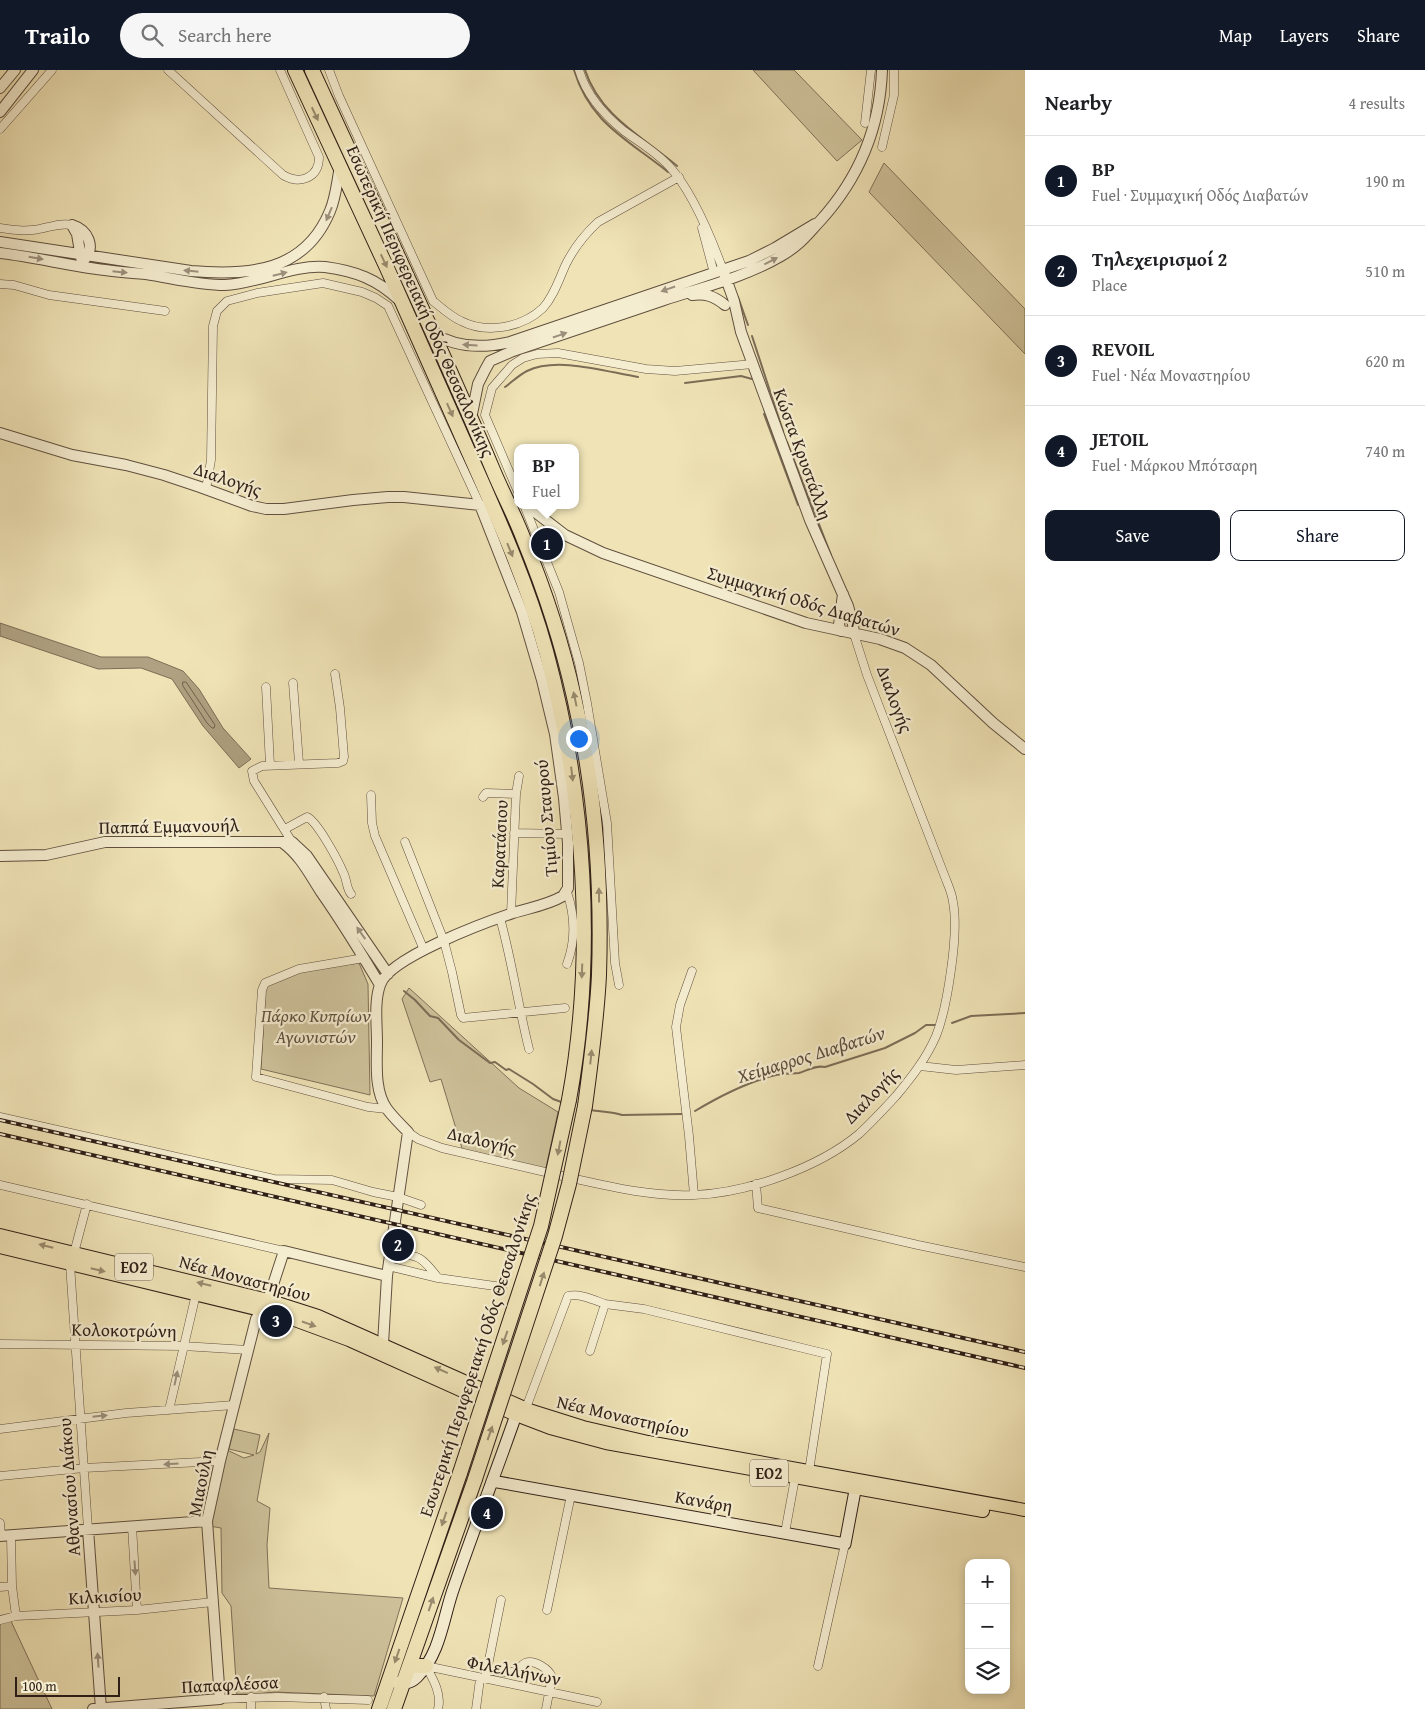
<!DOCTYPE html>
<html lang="en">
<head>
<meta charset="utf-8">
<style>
	body { margin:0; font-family:"Gentium Book Plus",serif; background:#f6f6f6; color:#202124 }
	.controls { position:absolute; right:15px; bottom:15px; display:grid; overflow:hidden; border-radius:10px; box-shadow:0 2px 8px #0003 }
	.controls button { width:45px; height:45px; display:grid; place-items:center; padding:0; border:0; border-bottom:1px solid #e0e0e0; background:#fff; color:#202124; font:25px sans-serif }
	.scale { position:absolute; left:15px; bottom:12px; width:105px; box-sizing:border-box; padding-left:5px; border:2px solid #301f17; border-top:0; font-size:14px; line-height:18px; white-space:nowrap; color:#301f17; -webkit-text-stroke:4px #f5edd0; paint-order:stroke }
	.you { position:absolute; left:578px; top:668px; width:18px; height:18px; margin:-12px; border:4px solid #fff; border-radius:50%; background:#1a73e8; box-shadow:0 0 0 8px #1a73e833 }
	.badge { display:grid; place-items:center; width:32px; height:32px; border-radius:50%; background:#111827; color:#fff; font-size:16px; font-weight:700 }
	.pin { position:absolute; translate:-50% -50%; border:2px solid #fff; box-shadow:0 1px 5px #0006 }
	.popup { position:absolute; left:514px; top:374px; width:65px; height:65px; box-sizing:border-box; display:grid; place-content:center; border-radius:10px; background:#fff; filter:drop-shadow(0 1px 4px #0005); font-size:16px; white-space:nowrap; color:#757577 }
	.popup b { font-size:19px; color:#202124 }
	.popup::after { content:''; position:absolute; left:50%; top:100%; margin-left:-10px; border:10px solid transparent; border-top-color:#fff }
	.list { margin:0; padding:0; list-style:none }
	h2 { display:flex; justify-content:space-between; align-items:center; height:65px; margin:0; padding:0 20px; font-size:21px }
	h2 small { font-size:16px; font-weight:400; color:#757577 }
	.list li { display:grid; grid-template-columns:32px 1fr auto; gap:15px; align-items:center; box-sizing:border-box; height:90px; padding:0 20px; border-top:1px solid #e0e0e0 }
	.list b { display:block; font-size:19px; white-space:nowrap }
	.list p { margin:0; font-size:16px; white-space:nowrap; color:#757577 }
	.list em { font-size:16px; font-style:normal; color:#757577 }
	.actions { display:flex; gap:10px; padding:15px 20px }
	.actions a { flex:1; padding:11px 0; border:1px solid #111827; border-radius:10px; text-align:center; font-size:18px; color:#111827 }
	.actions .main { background:#111827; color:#fff }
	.icon { flex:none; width:28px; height:28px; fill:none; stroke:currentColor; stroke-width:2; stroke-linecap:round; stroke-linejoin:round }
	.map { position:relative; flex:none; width:1025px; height:1639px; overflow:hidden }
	header { display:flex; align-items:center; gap:30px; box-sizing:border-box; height:70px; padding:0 25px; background:#111827; color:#fff }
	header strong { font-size:24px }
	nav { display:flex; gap:28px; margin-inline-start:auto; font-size:18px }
	.search { width:350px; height:45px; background:#f6f6f6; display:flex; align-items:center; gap:12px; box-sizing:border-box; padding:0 18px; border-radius:28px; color:#757577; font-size:19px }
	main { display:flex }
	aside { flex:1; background:#fff }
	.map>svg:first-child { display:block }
	.green { fill:#cfc39c; stroke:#80715a }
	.water { fill:#afa181; stroke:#7c6d57 }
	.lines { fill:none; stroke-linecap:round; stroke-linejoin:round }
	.shore { stroke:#70604c; stroke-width:1 }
	.stream { stroke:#7c6d57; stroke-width:2 }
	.minor-casing { stroke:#60503f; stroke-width:9 }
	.tertiary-casing { stroke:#60503f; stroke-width:12 }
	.secondary-casing { stroke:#301f17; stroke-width:13 }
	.primary-casing { stroke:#301f17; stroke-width:14 }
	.trunk-casing { stroke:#301f17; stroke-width:16 }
	.minor { stroke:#f5edd0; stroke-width:8 }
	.tertiary { stroke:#f5edd0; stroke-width:10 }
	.secondary { stroke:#f5edd0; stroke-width:11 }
	.primary { stroke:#f0e4b7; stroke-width:12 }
	.trunk { stroke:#f0e4b7; stroke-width:14 }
	.rail-casing { stroke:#301f17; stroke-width:4 }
	.rail { stroke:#f5edd0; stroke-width:2; stroke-dasharray:5.5; stroke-linecap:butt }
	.trunk-bridge-casing { stroke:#301f17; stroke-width:16; stroke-linecap:butt }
	.trunk-bridge { stroke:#f0e4b7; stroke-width:14 }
	.oneway { fill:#9a8b6f }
	.oneway2 { fill:#9c907d }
	.labels { text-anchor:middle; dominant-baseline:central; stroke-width:4.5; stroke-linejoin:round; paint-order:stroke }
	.shield { fill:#f5edd0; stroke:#6b5d4e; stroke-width:1 }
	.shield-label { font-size:16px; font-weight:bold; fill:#301f17 }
	.street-label { font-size:18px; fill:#301f17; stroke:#f5edd0 }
	.park-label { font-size:18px; font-style:italic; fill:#60503f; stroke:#f5edd0 }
	.water-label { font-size:19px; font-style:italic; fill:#5c4c3c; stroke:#f5edd0 }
</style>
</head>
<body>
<header>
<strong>Trailo</strong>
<div class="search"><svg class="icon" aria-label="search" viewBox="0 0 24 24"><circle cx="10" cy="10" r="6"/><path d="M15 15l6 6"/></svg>Search here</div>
<nav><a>Map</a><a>Layers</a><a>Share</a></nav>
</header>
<main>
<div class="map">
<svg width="1025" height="1639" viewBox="0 0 1025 1639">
	<rect width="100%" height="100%" fill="#f0e4b7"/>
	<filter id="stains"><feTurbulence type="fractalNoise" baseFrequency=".004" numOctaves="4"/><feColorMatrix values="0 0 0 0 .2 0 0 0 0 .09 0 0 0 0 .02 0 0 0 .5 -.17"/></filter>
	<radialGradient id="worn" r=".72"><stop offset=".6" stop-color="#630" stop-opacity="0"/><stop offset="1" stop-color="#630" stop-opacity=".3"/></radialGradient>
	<path class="green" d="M753 0H794L862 70 837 91Z
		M884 93 1025 239V284L869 122Z
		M359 893 368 914 370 1025 261 999 266 914 310 899Z
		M409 918 519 1018 558 1042 545 1102 464 1085 441 1009 430 1012 402 929Z
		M234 1359 260 1365 256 1384 260 1382 269 1363 257 1431 270 1438 267 1475 269 1518 403 1528 374 1626 275 1622 237 1626 231 1536 222 1523 221 1458 209 1456 227 1380 244 1388 254 1385 229 1379Z
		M10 1549 52 1639H0V1553Z"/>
	<path class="water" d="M0 553 101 587H148L183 601 199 619 223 658 251 689 239 698 203 656 172 609 141 598 98 599 0 566Z"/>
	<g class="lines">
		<path class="shore" d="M183 612H186L215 655 214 658H212L207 653 183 616Z"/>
		<path class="stream" d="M574 0C590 53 627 69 668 102
			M585 0C600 46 643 67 677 96
			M738 227 748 255
			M752 266 783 361
			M685 313 741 306 752 309
			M505 317C512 312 519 305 527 301 557 286 607 302 638 307
			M764 344 798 435
			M787 372 831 485
			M404 921 415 930 430 946 438 948 459 970 490 993 495 992 506 1000 509 999 533 1014 553 1029 564 1033
			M952 953 971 946 1025 943
			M590 1040C601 1042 612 1041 622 1045L682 1044
			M695 1041C720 1026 747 1012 776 1005 784 1003 792 1004 799 1003 808 1000 816 995 825 997L885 978 915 963 926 955H935"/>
		<defs>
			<path id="minor" d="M168 0 283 105C300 115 319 108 319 87L280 0
				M329 0 339 26 433 231C442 238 450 246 461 251 486 264 522 258 543 238 554 226 559 209 566 194 574 178 585 164 598 152L679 107
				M579 0C586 24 604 45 624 61 639 72 656 82 669 96 693 122 711 167 723 200
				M865 53 871 0
				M0 59 52 0
				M882 77 894 25V0
				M0 158C11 160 22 161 32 160 46 159 58 152 72 155
				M702 158 714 203
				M0 214 14 215 49 225 165 241
				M206 419 211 390 213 256 217 241 227 231 257 223 323 213 362 222 376 228 388 236 480 435
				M518 422 485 345 492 318 512 295 523 288 537 284 558 283 646 299 675 301 753 294
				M524 435 559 522 579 593 587 633 607 753 615 893 619 915
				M293 613 299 693
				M266 617 270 695
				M371 725 372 753 375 766 424 880
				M483 727 486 723 516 724
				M285 759 307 747C317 751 338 790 343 802 347 809 346 818 351 824
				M514 763 567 764
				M292 772 254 711 252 701 262 696 338 693 343 691 344 687 340 638 335 604
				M405 772 444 871 452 902 461 945 463 948 565 938
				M567 822C575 846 576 870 567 894
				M511 844 516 724 519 706
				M500 848C512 891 518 935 529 979
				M364 888 299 899 265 913 262 920 256 1007 368 1037 387 1039
				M692 901 680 935 676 957 689 1066 694 1125
				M920 996 956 1000 1025 995
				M0 1047 274 1109 332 1110 373 1122 398 1127 421 1135
				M408 1062 418 1069 442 1078C485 1088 528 1098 571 1108 611 1117 653 1127 694 1125 747 1123 818 1098 859 1064 872 1052 884 1039 896 1026 911 1008 926 989 936 966 944 946 948 922 951 900 954 879 957 853 953 832 952 823 948 815 945 807L867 605 854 564
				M756 1114 758 1138 918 1175 1025 1197
				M0 1115 284 1181
				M390 1182C418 1186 420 1184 438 1208L502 1217
				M74 1183 87 1134
				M70 1194 88 1459
				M388 1196 438 1208
				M605 1234 644 1239 827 1284 809 1401
				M0 1274 183 1276 248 1280
				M526 1338 568 1226C580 1223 594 1230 605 1234L590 1281
				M169 1340 196 1224
				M0 1359 126 1343 234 1335
				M0 1406 84 1398 220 1391
				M0 1453 1 1466
				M132 1456 137 1540
				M785 1463 795 1408
				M11 1466 12 1516 16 1546
				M0 1517 12 1516
				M547 1540 571 1425
				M0 1550 16 1546 137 1540 213 1532
				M426 1596 597 1632
				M426 1596C433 1609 442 1624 438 1639
				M818 1596 845 1474
				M487 1600C495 1601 504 1604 512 1602 518 1601 520 1596 525 1593 534 1589 549 1599 552 1607L546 1639
				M486 1605 501 1530
				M251 1627V1639
				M324 1627 326 1639
				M220 1629 278 1627 368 1630
				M476 1639 480 1609"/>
			<path id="tertiary" d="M0 18 15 0
				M0 42 33 0
				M72 155C88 160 96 177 84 190
				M72 155 77 164 81 188
				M0 172 191 201C249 206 305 202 330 141 336 127 337 111 340 97
				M0 183C35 187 70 196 105 200 118 202 132 203 146 204 172 208 198 215 225 215 257 214 294 194 325 197 355 201 377 209 399 230
				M724 203 734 231 741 262 810 450 848 536 853 554 854 564
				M692 225C705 223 714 226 725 235
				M433 263C456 278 484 278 510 272L749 191 775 178 815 154
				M471 349 478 314 485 300 490 291 513 281C564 264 614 247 664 230 704 217 745 207 781 186 800 175 806 166 820 151 859 108 880 58 882 0
				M0 363 72 385 126 395 164 405 200 417 252 436 266 439H284L353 430 388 427H404L480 435 522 542 542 610 555 664 564 728 568 773V818L563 826C548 835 529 838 513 843 486 852 388 888 380 915 374 932 377 954 377 972 377 993 374 1021 387 1039 393 1047 401 1055 408 1062L387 1206 284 1181 268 1230 256 1249 220 1391 207 1451 220 1629 93 1639
				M526 435 565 465 603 483 806 553 880 569 905 578 931 595 993 653 1025 679
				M841 561 839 555 843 524
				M283 773C300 785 310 805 321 822 342 852 361 883 380 915
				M0 786 46 785 105 772H292L307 786 388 904
				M383 1274 387 1206
				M88 1459 101 1639
				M0 1466 207 1451"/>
			<path id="secondary" d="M492 1411 845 1474 857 1410
				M389 1611C400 1613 408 1616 417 1607 441 1583 443 1547 454 1517 474 1459 496 1402 516 1345"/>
			<path id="primary" d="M0 1165 268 1230 318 1246 529 1340 583 1357 648 1372 1025 1440
				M0 1177 281 1245 349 1270 516 1345 550 1358 606 1373 983 1441"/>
			<path id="trunk" d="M295 0C325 66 357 132 387 198 411 251 434 305 458 358 490 431 525 504 546 581 585 725 596 883 569 1030
				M312 0C373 133 436 265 493 400 503 424 515 446 524 470 545 521 562 573 574 627 595 717 602 812 599 905 597 948 591 992 585 1036
				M412 1592 417 1596H426
				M379 1639 460 1403
				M394 1639 475 1409"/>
		</defs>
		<use href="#minor" class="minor-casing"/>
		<use href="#tertiary" class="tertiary-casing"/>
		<use href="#secondary" class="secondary-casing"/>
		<use href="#primary" class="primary-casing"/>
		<use href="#trunk" class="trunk-casing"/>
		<use href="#minor" class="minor"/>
		<use href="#tertiary" class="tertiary"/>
		<use href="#secondary" class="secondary"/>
		<use href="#primary" class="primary"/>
		<use href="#trunk" class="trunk"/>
		<defs>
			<path id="rail" d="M0 1050 1025 1282
				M0 1064 1025 1298"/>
		</defs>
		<use href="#rail" class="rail-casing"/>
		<use href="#rail" class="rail"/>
		<defs>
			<path id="trunk-bridge" d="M460 1403 541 1156 569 1030
				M475 1409 555 1166 569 1114 585 1036"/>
		</defs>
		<use href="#trunk-bridge" class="trunk-bridge-casing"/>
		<use href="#trunk-bridge" class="trunk-bridge"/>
	</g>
	<defs><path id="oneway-solid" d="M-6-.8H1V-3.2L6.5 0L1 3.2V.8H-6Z" transform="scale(1.25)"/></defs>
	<g class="oneway">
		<use href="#oneway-solid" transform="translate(315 44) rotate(65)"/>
		<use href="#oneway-solid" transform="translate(384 191) rotate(65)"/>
		<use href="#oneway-solid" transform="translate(450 340) rotate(66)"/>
		<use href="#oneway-solid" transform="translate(510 480) rotate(68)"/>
		<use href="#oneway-solid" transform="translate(575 629) rotate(-102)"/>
		<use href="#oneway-solid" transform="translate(572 704) rotate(83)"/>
		<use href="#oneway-solid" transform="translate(599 825) rotate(-91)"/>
		<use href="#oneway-solid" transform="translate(582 901) rotate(92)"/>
		<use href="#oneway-solid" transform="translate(591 987) rotate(-84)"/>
		<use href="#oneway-solid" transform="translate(559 1078) rotate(101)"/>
		<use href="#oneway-solid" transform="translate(46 1176) rotate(-166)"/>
		<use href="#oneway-solid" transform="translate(98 1200) rotate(13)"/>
		<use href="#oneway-solid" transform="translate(542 1209) rotate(-72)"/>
		<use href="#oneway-solid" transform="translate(204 1214) rotate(-166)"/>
		<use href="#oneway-solid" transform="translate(309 1254) rotate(19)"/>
		<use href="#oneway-solid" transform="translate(505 1268) rotate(109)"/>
		<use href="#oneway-solid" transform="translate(441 1300) rotate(-156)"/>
		<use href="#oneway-solid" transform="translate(490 1363) rotate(-71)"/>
		<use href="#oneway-solid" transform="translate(444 1449) rotate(109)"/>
		<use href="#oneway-solid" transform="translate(431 1534) rotate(-71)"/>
		<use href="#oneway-solid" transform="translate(397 1586) rotate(109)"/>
	</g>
	<g class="oneway2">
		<use href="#oneway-solid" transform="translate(329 144) rotate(113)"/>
		<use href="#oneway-solid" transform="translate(36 188) rotate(10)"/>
		<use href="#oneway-solid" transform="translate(771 191) rotate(-27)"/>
		<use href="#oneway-solid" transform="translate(191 201) rotate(-174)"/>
		<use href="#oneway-solid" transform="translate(120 202) rotate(6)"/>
		<use href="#oneway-solid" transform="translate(280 204) rotate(-14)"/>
		<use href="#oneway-solid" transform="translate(668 219) rotate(161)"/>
		<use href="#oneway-solid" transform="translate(560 265) rotate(-19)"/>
		<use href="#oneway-solid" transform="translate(470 275) rotate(-177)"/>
		<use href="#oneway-solid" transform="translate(361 863) rotate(-125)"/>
		<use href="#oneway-solid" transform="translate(176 1308) rotate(-78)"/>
		<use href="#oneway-solid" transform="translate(100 1346) rotate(-6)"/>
		<use href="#oneway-solid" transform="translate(171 1394) rotate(177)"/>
		<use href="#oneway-solid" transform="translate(135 1498) rotate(86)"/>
		<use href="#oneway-solid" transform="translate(98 1590) rotate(-94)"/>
	</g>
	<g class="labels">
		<g class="shield">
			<rect x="115" y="1183.5" width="38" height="27" rx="4"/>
			<rect x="750" y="1389.5" width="38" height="27" rx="4"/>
		</g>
		<g class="shield-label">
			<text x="134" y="1197">ΕΟ2</text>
			<text x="769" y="1403">ΕΟ2</text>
		</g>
		<g class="street-label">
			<text transform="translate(421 231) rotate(66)">Εσωτερική Περιφερειακή Οδός Θεσσαλονίκης</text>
			<text transform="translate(803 384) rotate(70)">Κώστα Κρυστάλλη</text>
			<text transform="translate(228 409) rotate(19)">Διαλογής</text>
			<text transform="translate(804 531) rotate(17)">Συμμαχική Οδός Διαβατών</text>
			<text transform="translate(895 629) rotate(69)">Διαλογής</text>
			<text transform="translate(546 748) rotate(-95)">Τιμίου Σταυρού</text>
			<text transform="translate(169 756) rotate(-1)">Παππά Εμμανουήλ</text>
			<text transform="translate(499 774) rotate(-87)">Καρατάσιου</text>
			<text transform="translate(871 1025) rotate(-46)">Διαλογής</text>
			<text transform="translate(482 1070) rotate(13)">Διαλογής</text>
			<text transform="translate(245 1208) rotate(15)">Νέα Μοναστηρίου</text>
			<text transform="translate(124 1260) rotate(1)">Κολοκοτρώνη</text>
			<text transform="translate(477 1285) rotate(-72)">Εσωτερική Περιφερειακή Οδός Θεσσαλονίκης</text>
			<text transform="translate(623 1346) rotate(13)">Νέα Μοναστηρίου</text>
			<text transform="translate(200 1413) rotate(-79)">Μιαούλη</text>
			<text transform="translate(69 1417) rotate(-94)">Αθανασίου Διάκου</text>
			<text transform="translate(704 1431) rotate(10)">Κανάρη</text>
			<text transform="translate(105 1526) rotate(-3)">Κιλκισίου</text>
			<text transform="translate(514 1600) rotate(11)">Φιλελλήνων</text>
			<text transform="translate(230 1614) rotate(-3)">Παπαφλέσσα</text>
		</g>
		<g class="park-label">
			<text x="316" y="945">Πάρκο Κυπρίων<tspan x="316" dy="21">Αγωνιστών</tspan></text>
		</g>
		<g class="water-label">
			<text transform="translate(811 984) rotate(-17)">Χείμαρρος Διαβατών</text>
		</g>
	</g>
	<rect width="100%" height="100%" filter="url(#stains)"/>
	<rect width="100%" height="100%" fill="url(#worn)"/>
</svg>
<div class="controls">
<button>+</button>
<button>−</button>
<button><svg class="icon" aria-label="layers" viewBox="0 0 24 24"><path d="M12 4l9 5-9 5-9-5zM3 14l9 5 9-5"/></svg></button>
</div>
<div class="scale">100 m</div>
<div class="you"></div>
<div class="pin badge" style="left:547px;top:474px">1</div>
<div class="popup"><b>BP</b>Fuel</div>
<div class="pin badge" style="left:398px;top:1175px">2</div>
<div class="pin badge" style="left:276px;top:1251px">3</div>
<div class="pin badge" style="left:487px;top:1443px">4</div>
</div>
<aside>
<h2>Nearby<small>4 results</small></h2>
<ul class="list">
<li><span class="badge">1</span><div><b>BP</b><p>Fuel · Συμμαχική Οδός Διαβατών</p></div><em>190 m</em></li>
<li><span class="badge">2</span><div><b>Τηλεχειρισμοί 2</b><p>Place</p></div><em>510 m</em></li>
<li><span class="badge">3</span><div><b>REVOIL</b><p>Fuel · Νέα Μοναστηρίου</p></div><em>620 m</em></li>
<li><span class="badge">4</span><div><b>JETOIL</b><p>Fuel · Μάρκου Μπότσαρη</p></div><em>740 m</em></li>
</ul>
<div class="actions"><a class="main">Save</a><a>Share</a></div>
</aside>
</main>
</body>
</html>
